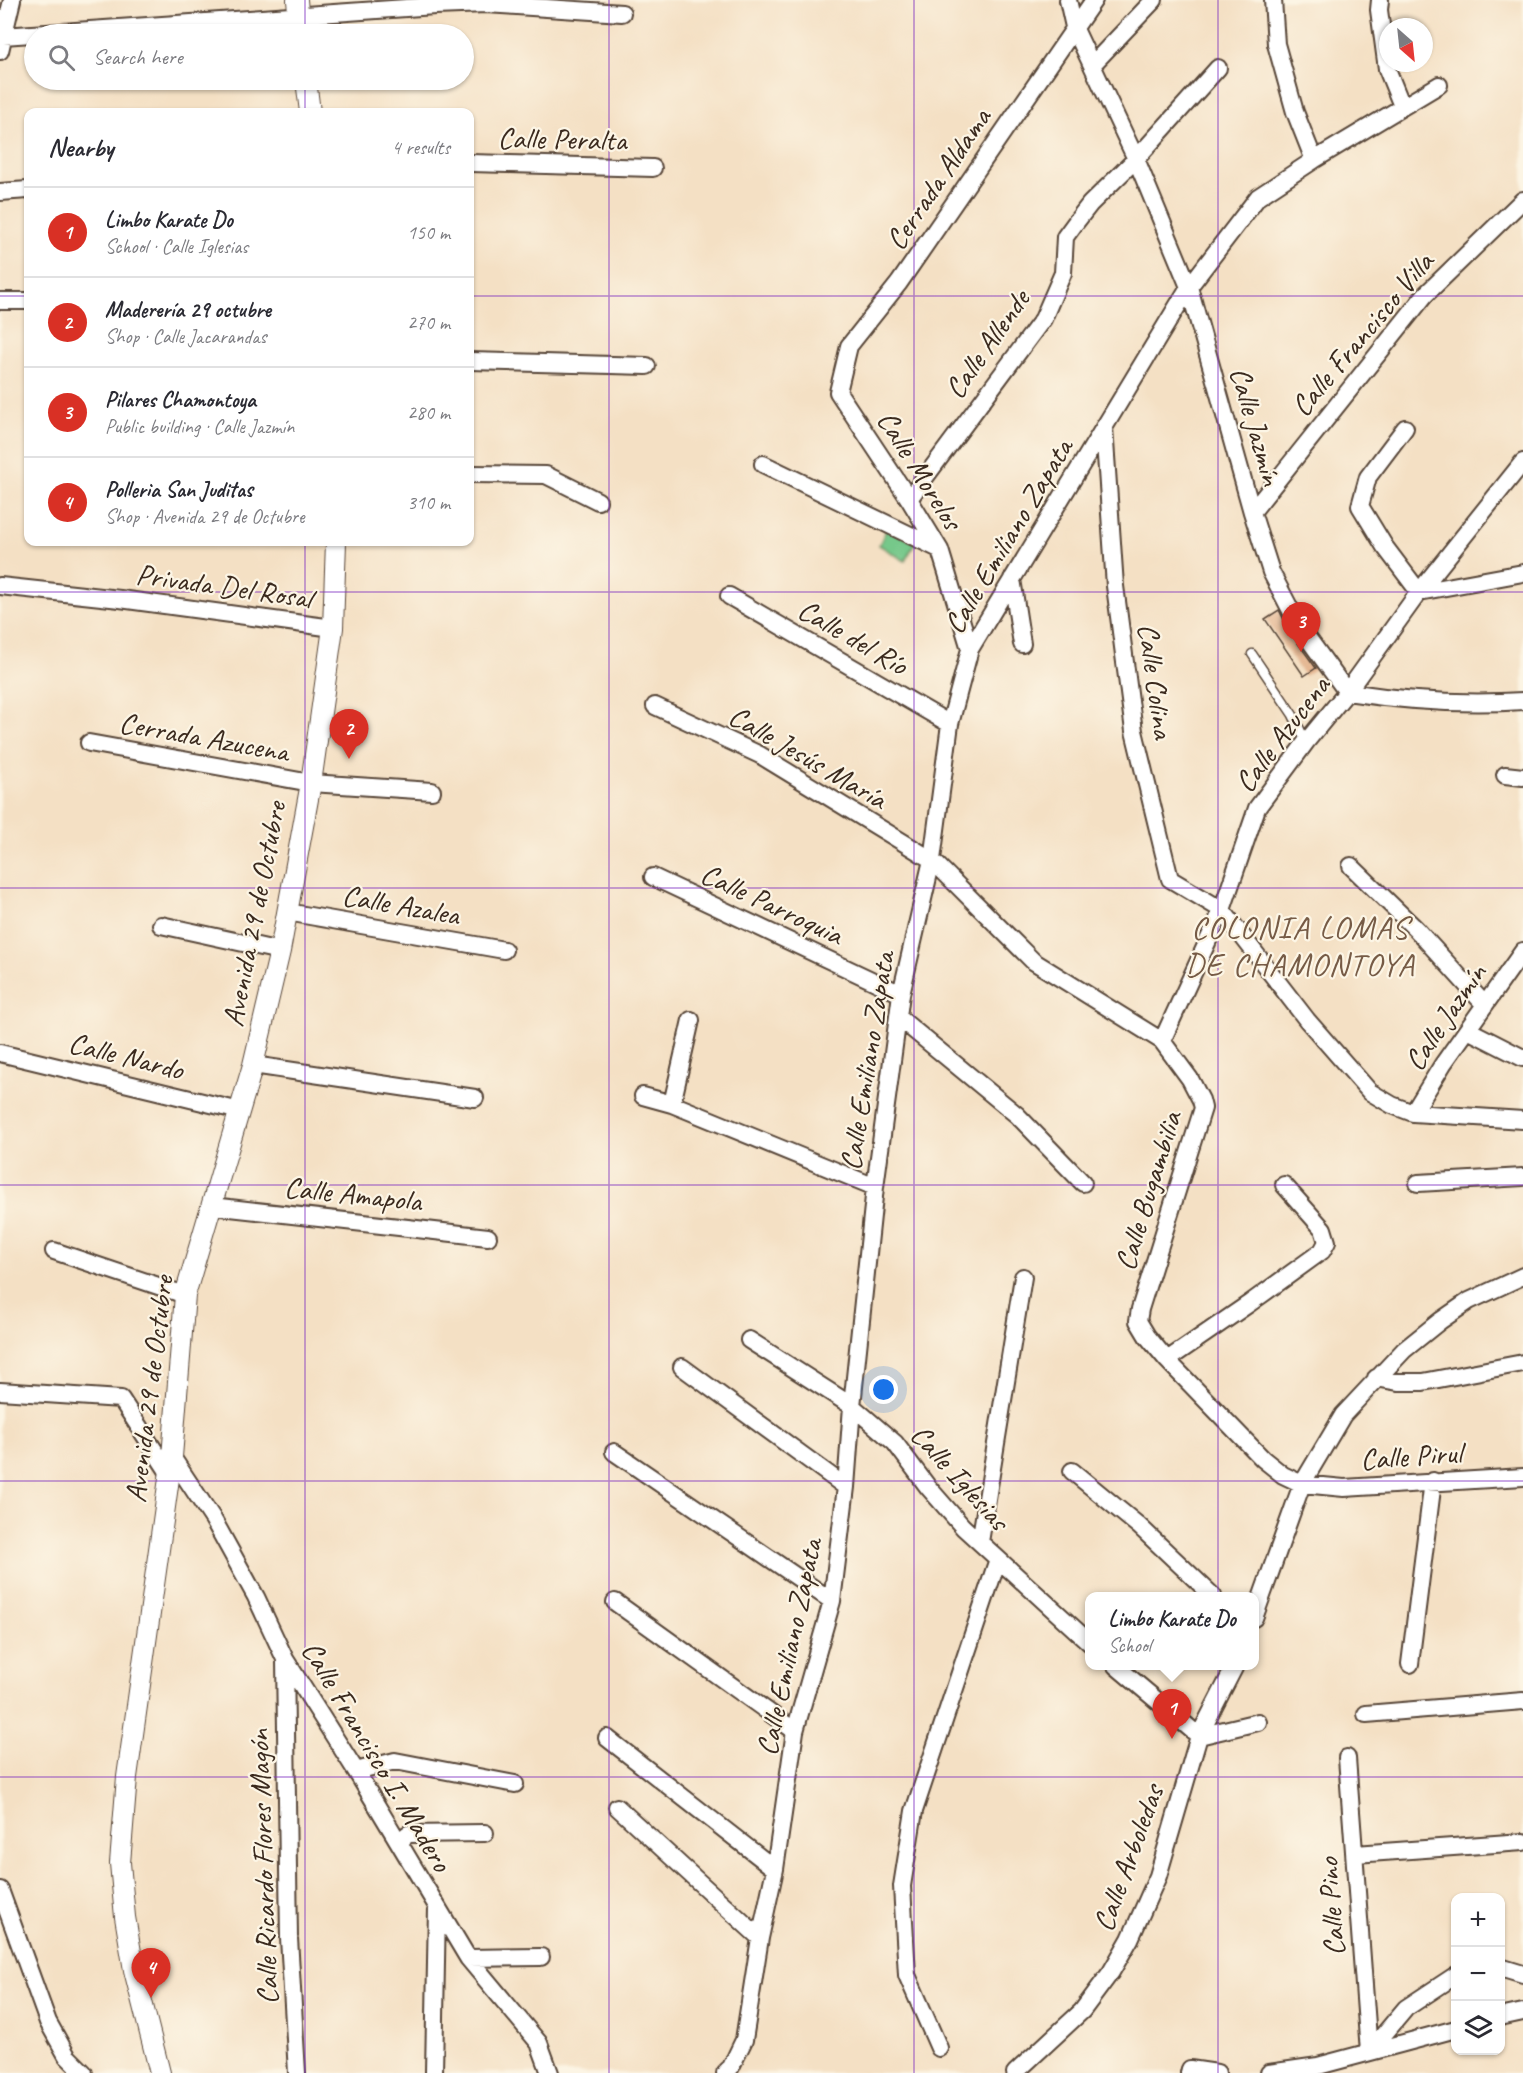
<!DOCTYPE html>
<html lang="en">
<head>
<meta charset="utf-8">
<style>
	body { margin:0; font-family:Caveat,sans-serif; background:#f7f7f7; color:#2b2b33 }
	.controls { position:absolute; right:18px; bottom:18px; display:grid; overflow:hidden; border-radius:12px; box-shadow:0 2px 4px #0004 }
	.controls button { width:54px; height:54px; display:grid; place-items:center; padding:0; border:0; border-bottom:2px solid #e1e1e2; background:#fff; color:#2b2b33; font:30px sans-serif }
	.compass { position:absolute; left:1379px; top:18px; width:54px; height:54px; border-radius:50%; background:#fff; box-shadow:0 2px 4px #0004; rotate:153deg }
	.you { position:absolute; left:884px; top:1390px; width:21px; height:21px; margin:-15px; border:4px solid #fff; border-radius:50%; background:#1a73e8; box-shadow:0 0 0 9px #1a73e833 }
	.badge { display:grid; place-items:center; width:39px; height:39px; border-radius:50%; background:#d93025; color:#fff; font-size:20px; font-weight:700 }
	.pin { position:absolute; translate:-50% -50px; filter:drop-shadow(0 2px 3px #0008) }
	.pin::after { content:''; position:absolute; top:32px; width:21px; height:18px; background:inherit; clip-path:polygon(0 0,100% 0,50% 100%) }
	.popup { position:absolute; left:1085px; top:1592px; width:174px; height:78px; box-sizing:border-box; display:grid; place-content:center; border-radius:12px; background:#fff; filter:drop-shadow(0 2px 4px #0005); font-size:20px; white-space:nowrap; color:#7c7c81 }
	.popup b { font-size:22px; color:#2b2b33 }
	.popup::after { content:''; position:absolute; left:50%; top:100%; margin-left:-12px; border:12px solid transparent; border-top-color:#fff }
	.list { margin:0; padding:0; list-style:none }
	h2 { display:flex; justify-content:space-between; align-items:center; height:78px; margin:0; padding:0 24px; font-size:26px }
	h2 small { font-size:20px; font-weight:400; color:#7c7c81 }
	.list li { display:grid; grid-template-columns:39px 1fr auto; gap:18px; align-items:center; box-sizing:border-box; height:90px; padding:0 24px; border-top:2px solid #e1e1e2 }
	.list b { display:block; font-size:22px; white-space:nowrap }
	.list p { margin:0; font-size:20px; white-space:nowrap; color:#7c7c81 }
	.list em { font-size:20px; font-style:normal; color:#7c7c81 }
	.icon { flex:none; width:33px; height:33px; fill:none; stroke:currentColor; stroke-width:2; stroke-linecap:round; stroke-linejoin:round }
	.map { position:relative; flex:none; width:1523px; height:2073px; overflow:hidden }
	.search { position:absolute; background:#fff; box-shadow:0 2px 4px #0004; left:24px; top:24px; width:450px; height:66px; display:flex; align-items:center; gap:15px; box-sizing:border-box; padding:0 21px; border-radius:33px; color:#7c7c81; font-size:22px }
	.panel { position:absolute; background:#fff; box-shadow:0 2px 4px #0004; left:24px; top:108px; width:450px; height:438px; border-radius:12px }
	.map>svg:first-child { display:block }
	.green { fill:#76c88a; stroke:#587954; stroke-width:1.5 }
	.building { fill:#e4b590 }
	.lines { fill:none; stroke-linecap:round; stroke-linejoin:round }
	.service-casing { stroke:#574537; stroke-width:11 }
	.minor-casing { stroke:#574537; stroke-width:20 }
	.tertiary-casing { stroke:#574537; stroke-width:22 }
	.service { stroke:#fff; stroke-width:8 }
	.minor { stroke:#fff; stroke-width:16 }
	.tertiary { stroke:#fff; stroke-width:20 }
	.grid { fill:none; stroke:#7b2cbf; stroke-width:1.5; stroke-opacity:0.55 }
	.labels { text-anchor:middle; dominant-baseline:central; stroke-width:4.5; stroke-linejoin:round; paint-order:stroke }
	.street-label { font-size:30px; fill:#3b2a1e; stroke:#fcf5e5 }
	.neighbourhood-label { font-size:32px; letter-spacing:1.5px; fill:#765b46; stroke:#fcf5e5 }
</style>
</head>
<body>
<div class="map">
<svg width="1523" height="2073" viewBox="0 0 1523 2073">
	<rect width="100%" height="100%" fill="#fcf5e5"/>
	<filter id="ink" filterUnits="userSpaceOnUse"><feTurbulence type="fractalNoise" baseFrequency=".0167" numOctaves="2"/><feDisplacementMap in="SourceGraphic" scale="12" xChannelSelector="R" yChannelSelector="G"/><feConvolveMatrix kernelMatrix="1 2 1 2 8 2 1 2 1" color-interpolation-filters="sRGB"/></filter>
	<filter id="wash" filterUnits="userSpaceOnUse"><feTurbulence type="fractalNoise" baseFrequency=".008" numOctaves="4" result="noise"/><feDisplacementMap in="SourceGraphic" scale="24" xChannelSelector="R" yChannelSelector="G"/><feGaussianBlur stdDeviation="1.35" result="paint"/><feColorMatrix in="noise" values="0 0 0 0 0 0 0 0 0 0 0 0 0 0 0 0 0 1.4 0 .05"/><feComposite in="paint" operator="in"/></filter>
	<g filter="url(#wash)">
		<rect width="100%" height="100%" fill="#f4e0c4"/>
		<path class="green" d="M887 528 915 543 905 561 879 545Z"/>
		<g id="blocks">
			<path class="building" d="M1279 610 1290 632 1316 668 1304 676 1265 619Z"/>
		</g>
	</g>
	<g filter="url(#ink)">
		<use href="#blocks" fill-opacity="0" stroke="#574537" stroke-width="1.5"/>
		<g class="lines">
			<defs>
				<path id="service" d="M1252 654 1293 715 1306 742"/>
				<path id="minor" d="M1068 0 1074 27 1136 159 1189 287 1252 512 1271 572 1299 626 1347 692C1406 701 1464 705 1523 701
					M1273 0 1276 44 1295 112 1314 160
					M1380 0 1379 10 1387 69 1402 106
					M3 36 435 6 486 4 622 13
					M0 51 12 0
					M1092 65 1154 0
					M470 163 653 168
					M0 192 28 190
					M0 301H28
					M470 361 647 366
					M1104 427 1115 586 1134 731 1170 879 1222 910 1307 1020 1370 1092 1392 1105 1413 1113 1523 1120
					M1405 428 1368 477 1360 506 1385 547 1419 592 1523 573
					M763 464 939 549
					M470 474 546 475 598 501
					M909 499 1043 319 1063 273 1065 237 1076 222 1090 204 1136 159 1218 68
					M1252 512 1425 295 1523 200
					M1012 579 1022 644
					M0 586 120 599 333 628
					M729 596 950 724
					M970 649 940 550 909 499 838 392 849 346 899 283 1094 0
					M655 706 760 755 932 860 1033 961 1162 1041 1190 1079 1201 1100 1203 1108 1140 1309 1138 1321 1147 1336 1167 1360 1263 1459 1283 1475 1302 1484 1344 1488 1523 1477
					M89 743 311 783 432 791
					M1505 775 1523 777
					M1351 866 1416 929 1485 1005
					M653 877 901 994
					M287 912 504 950
					M161 925 280 951
					M898 1017 1017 1115 1083 1183
					M1468 1030 1523 1058
					M1162 1041 1222 910 1257 808 1306 742 1347 692 1419 592 1523 462
					M0 1053 240 1111
					M253 1065 475 1098
					M643 1096 672 1104 875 1187
					M672 1104 691 1020
					M1413 1113 1443 1064 1523 951
					M1418 1183 1523 1177
					M212 1206 488 1237
					M54 1251 185 1295
					M749 1340 852 1406 895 1443 928 1487 963 1527 1090 1643
					M1167 1360 1250 1303 1322 1251 1327 1242 1323 1229 1284 1185
					M682 1367 846 1487
					M1376 1378 1398 1382H1423L1523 1363
					M0 1391 121 1399 169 1473
					M614 1452 832 1601
					M172 1457 213 1519 256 1597 285 1659 356 1771 468 1958 539 2043 550 2073
					M1072 1471 1139 1526 1213 1596
					M980 1542 1023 1277
					M615 1602 795 1731
					M1254 1618 1302 1484 1343 1415 1404 1350 1440 1321 1469 1301 1523 1276
					M285 1660 289 1938 297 2073
					M1410 1664 1433 1481
					M1116 1666 1199 1736
					M1366 1714 1523 1701
					M1199 1736 1258 1722
					M607 1738 775 1869
					M1347 1758 1369 2052
					M356 1771 395 1761 515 1784
					M617 1807 760 1938
					M399 1842 408 1834 485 1833
					M1355 1854 1523 1842
					M0 1890 48 2022 67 2056 84 2073
					M468 1958 541 1957
					M1500 1967 1523 1974
					M1500 2017 1523 2012
					M939 2048 907 1975 902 1886 914 1811 998 1559
					M1369 2052 1406 2008 1456 1975
					M434 2073 437 1907
					M725 2073 731 2067 744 2040 760 1938 775 1869 795 1731 832 1601 846 1487 852 1406 875 1187 901 994 932 860 950 724 970 649 1189 287 1258 197 1314 160 1439 85
					M1015 2073 1082 2011 1111 1972 1130 1939 1158 1876 1199 1736 1235 1666
					M1189 2073 1190 2069 1217 2073
					M1269 2073 1318 2066 1456 2029"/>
				<path id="tertiary" d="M297 0 300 34
					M306 80 310 112
					M160 2073 134 1970 125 1917 120 1863 127 1777 172 1457 185 1295 253 1065 280 951 311 783 333 628 336 542"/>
			</defs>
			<use href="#service" class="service-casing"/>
			<use href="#minor" class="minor-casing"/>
			<use href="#tertiary" class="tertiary-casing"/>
			<use href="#service" class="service"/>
			<use href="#minor" class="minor"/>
			<use href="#tertiary" class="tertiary"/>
		</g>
	</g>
	<path class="grid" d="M305 0V34M609 0V2073M914 0V2073M1218 0V2073M305 80V112M0 296H28M470 296H1523M305 542V2073M0 592H1523M0 888H1523M0 1185H1523M0 1481H1523M0 1777H1523"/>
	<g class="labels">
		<g class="street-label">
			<text transform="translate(562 139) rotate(1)">Calle Peralta</text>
			<text transform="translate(938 179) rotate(-56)">Cerrada Aldama</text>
			<text transform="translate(1362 334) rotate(-50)">Calle Francisco Villa</text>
			<text transform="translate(987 344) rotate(-55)">Calle Allende</text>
			<text transform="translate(1256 426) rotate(74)">Calle Jazmín</text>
			<text transform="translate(920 470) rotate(58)">Calle Morelos</text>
			<text transform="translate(1008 536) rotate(-59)">Calle Emiliano Zapata</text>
			<text transform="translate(224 586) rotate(8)">Privada Del Rosal</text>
			<text transform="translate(853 637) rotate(30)">Calle del Río</text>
			<text transform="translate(1156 681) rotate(82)">Calle Colina</text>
			<text transform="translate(1282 734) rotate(-53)">Calle Azucena</text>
			<text transform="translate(204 737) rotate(10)">Cerrada Azucena</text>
			<text transform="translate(808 757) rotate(30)">Calle Jesús María</text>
			<text transform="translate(772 904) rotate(25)">Calle Parroquia</text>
			<text transform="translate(401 905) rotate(10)">Calle Azalea</text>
			<text transform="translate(254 914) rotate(-79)">Avenida 29 de Octubre</text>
			<text transform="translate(1445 1017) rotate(-56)">Calle Jazmín</text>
			<text transform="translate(126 1056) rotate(14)">Calle Nardo</text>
			<text transform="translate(867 1061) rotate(-81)">Calle Emiliano Zapata</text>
			<text transform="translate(1148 1191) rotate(-73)">Calle Bugambilia</text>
			<text transform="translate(353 1194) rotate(6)">Calle Amapola</text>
			<text transform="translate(149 1389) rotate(-83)">Avenida 29 de Octubre</text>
			<text transform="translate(1411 1456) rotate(-4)">Calle Pirul</text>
			<text transform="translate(960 1477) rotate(48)">Calle Iglesias</text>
			<text transform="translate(789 1647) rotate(-78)">Calle Emiliano Zapata</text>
			<text transform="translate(377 1756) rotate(59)">Calle Francisco I. Madero</text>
			<text transform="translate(1128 1858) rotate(-70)">Calle Arboledas</text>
			<text transform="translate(263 1867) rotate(-92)">Calle Ricardo Flores Magón</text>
			<text transform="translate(1331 1907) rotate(-94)">Calle Pino</text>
		</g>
		<g class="neighbourhood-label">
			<text x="1300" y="927">COLONIA LOMAS<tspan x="1300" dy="37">DE CHAMONTOYA</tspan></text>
		</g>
	</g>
</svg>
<div class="controls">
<button>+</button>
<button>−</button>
<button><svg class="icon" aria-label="layers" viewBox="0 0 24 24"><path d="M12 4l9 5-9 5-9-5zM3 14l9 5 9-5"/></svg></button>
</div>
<svg class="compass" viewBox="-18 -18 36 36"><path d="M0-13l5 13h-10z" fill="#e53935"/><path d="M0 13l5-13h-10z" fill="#7c7c81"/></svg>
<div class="you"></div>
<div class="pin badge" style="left:1172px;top:1739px">1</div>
<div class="popup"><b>Limbo Karate Do</b>School</div>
<div class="pin badge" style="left:349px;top:759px">2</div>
<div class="pin badge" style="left:1301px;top:652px">3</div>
<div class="pin badge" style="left:151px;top:1998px">4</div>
<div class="search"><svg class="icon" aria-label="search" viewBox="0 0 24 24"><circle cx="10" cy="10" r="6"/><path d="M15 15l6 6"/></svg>Search here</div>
<section class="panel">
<h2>Nearby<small>4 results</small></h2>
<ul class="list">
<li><span class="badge">1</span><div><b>Limbo Karate Do</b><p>School · Calle Iglesias</p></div><em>150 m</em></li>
<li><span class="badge">2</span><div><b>Maderería 29 octubre</b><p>Shop · Calle Jacarandas</p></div><em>270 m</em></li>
<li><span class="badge">3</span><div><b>Pilares Chamontoya</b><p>Public building · Calle Jazmín</p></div><em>280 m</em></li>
<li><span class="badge">4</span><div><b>Polleria San Juditas</b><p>Shop · Avenida 29 de Octubre</p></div><em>310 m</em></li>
</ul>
</section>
</div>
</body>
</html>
